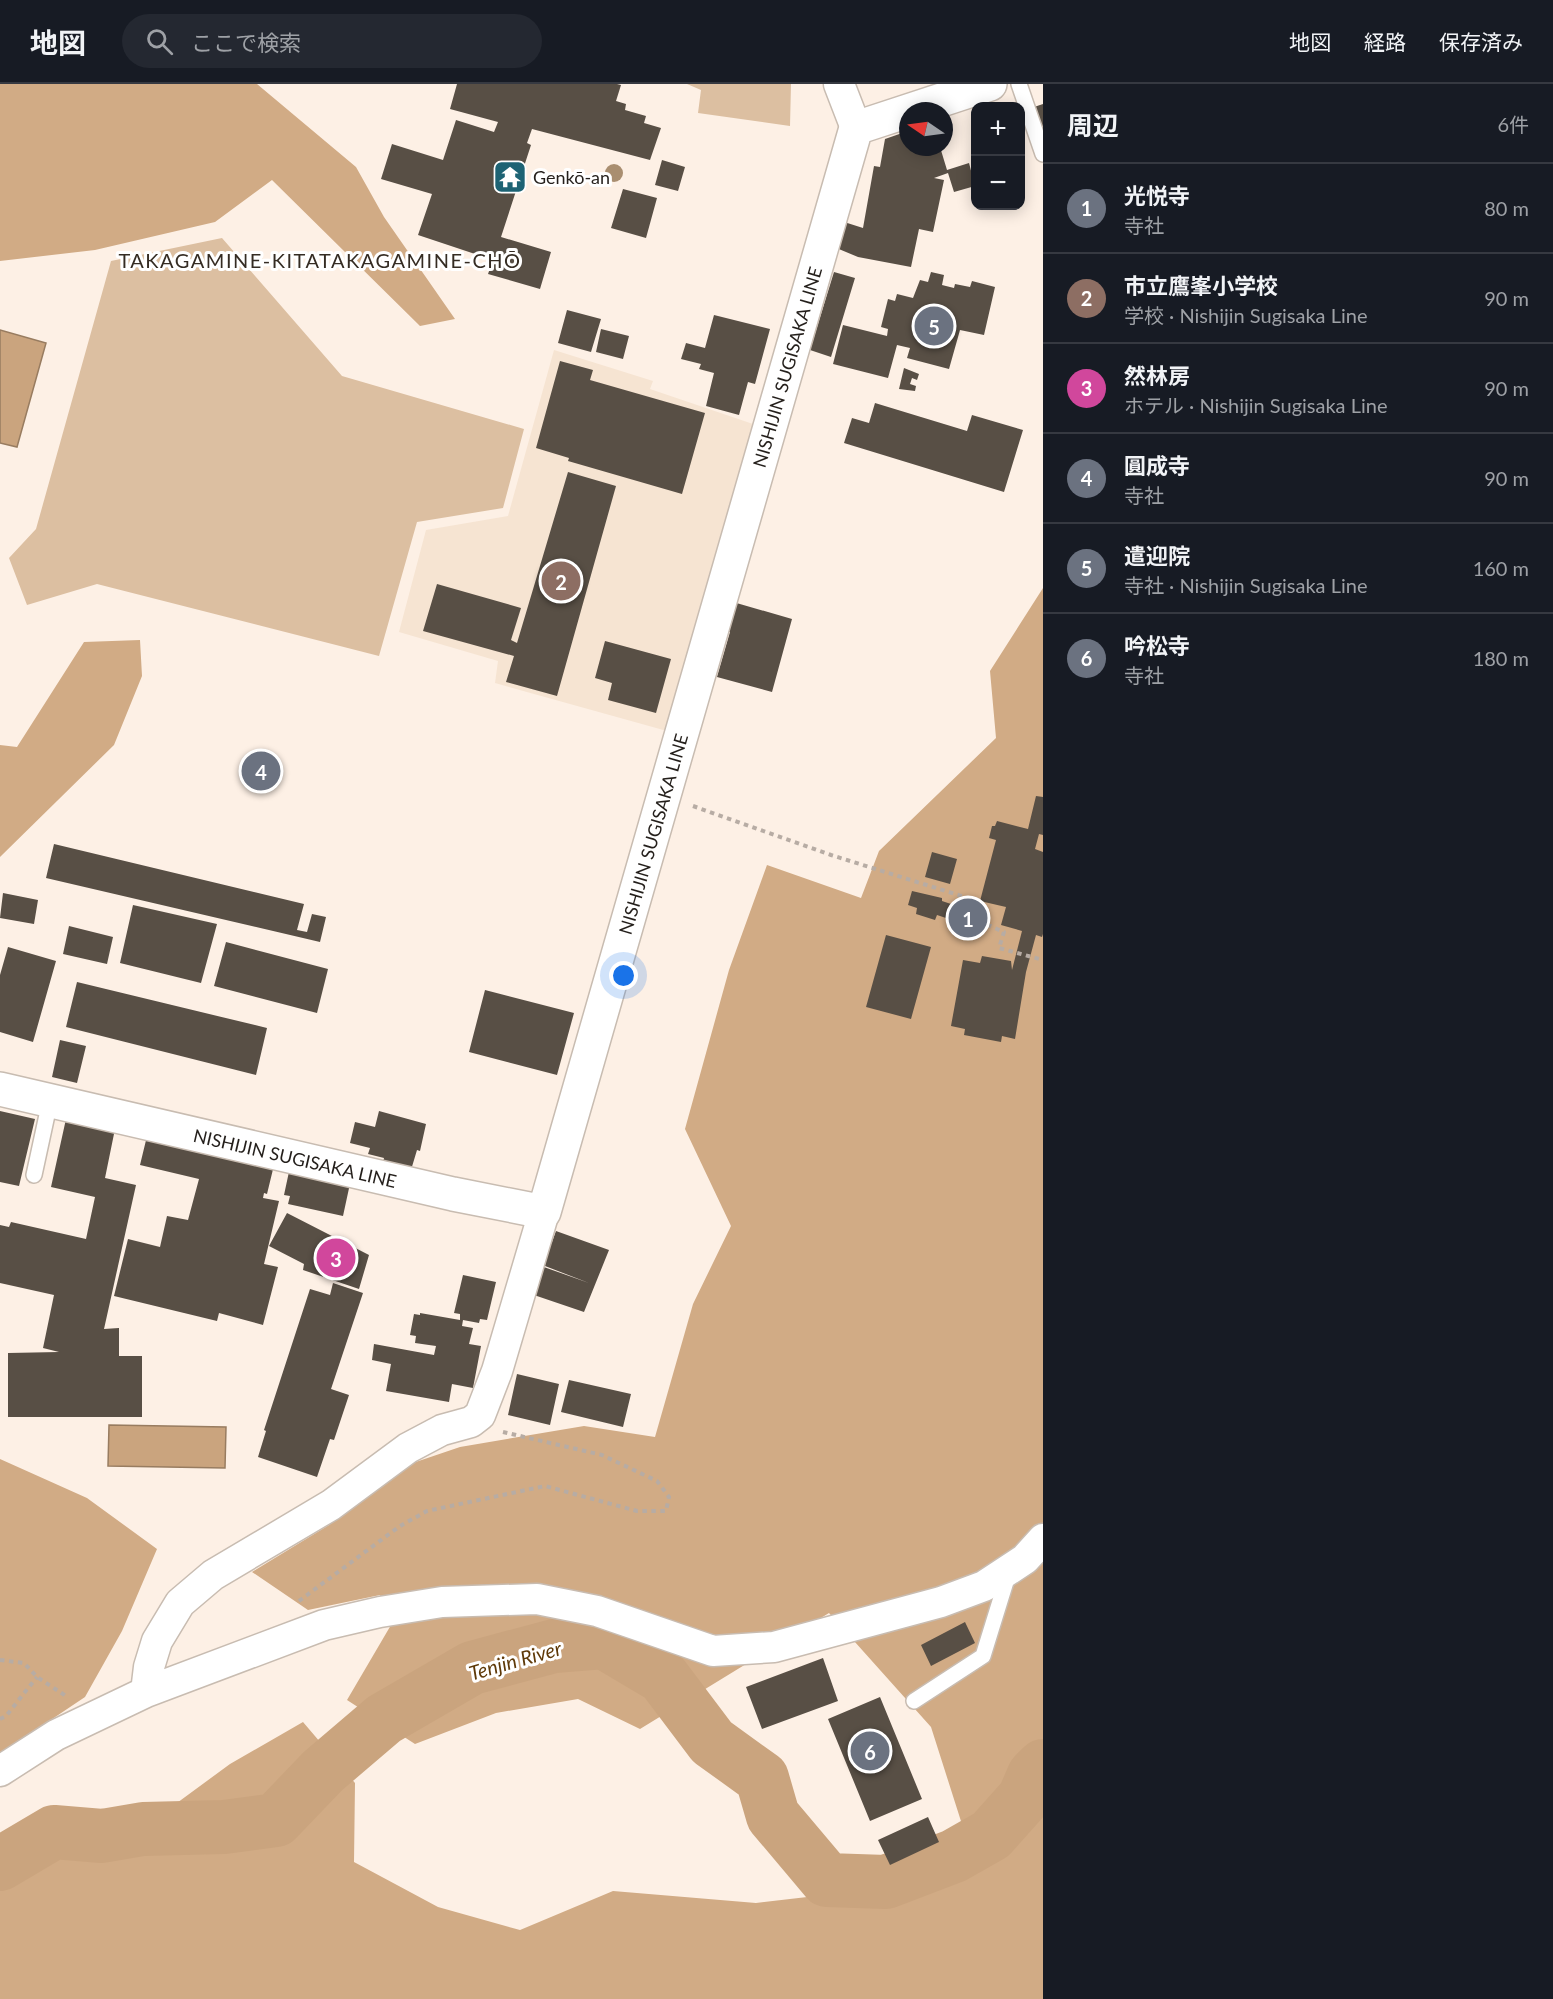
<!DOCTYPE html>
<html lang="ja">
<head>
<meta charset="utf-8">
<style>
	body { margin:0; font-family:Lato,"Noto Sans JP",sans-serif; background:#242831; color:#f1f3f6 }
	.controls { position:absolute; right:18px; top:18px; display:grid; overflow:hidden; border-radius:12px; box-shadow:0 3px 15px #0003 }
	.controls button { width:54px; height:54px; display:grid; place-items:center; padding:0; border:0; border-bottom:2px solid #363941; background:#171b24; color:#f1f3f6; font:30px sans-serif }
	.compass { position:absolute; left:899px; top:18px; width:54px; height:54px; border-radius:50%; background:#171b24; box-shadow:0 3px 15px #0003; rotate:283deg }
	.you { position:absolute; left:624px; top:892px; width:21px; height:21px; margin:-15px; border:4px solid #fff; border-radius:50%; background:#1a73e8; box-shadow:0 0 0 9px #1a73e833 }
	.badge { display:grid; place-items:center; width:39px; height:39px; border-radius:50%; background:#d93025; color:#fff; font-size:20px; font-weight:700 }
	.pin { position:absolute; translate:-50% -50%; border:3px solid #fff; box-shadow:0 2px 6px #0006 }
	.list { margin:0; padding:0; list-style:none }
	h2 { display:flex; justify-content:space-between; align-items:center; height:78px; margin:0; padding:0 24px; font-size:26px }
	h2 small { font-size:20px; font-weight:400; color:#9ea1a6 }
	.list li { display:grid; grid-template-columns:39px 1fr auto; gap:18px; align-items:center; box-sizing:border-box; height:90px; padding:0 24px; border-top:2px solid #363941 }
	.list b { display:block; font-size:22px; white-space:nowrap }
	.list p { margin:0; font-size:20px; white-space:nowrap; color:#9ea1a6 }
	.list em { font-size:20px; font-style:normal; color:#9ea1a6 }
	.icon { flex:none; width:33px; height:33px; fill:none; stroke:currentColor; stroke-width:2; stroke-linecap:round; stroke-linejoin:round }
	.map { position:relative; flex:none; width:1043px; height:1915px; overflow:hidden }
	header { display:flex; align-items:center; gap:36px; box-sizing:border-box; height:84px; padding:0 30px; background:#171b24; border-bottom:2px solid #363941 }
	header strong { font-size:28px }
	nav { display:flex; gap:33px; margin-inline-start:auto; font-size:21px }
	.search { width:420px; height:54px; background:#242831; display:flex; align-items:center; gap:15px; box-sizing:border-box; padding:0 21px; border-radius:33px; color:#9ea1a6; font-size:22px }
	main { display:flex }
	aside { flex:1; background:#171b24 }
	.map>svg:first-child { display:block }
	.built { fill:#f6e4d2 }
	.green { fill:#dcbfa1 }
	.forest { fill:#d1ab85 }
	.water { fill:#caa47e; stroke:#987c60; stroke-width:1.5 }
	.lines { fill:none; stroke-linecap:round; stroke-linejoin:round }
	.river { stroke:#caa47e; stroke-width:54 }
	.building { fill:#584f45 }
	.lane-casing { stroke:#c8bcb1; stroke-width:18 }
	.street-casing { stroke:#c8bcb1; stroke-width:33 }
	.primary-casing { stroke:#c8bcb1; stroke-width:36 }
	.path { stroke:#b7aca4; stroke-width:4; stroke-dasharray:4.5 4.5; stroke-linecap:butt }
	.lane { stroke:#fff; stroke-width:15 }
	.street { stroke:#fff; stroke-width:30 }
	.primary { stroke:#fff; stroke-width:33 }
	.tree { fill:#a98e70 }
	.labels { text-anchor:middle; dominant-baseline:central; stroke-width:6; stroke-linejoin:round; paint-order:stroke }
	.poi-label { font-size:18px; fill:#241f1b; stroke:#fff; text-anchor:start }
	.street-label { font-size:18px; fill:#241f1b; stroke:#fff }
	.neighbourhood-label { font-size:20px; letter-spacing:1.5px; fill:#352c23; stroke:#fff }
	.water-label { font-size:20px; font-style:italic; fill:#5e3908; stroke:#fff }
</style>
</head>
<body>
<header>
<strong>地図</strong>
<div class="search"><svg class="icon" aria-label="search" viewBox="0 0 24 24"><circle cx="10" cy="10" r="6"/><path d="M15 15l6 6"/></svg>ここで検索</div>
<nav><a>地図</a><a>経路</a><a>保存済み</a></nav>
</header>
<main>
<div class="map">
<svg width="1043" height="1915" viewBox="0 0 1043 1915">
	<rect width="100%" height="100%" fill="#fdf0e5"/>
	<path class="built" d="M554 266 653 297 650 305 753 340 667 647 495 599 498 577 399 548 426 446 508 432Z"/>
	<path class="green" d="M687 0H791L790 42 698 29 701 6Z
		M222 154 342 292 524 345 503 424 417 438 379 572 97 500 27 521 9 474 36 445 111 177Z"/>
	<path class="forest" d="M0 0H257L356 83 384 133 455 235 420 242 272 96 215 138 95 166 0 177Z
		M1043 504V1915H0V1760L27 1741 166 1727 230 1680 303 1638 355 1699 354 1778 438 1823 520 1846 613 1807 756 1819 833 1810 916 1808 974 1778 931 1643 829 1529 640 1645 578 1615 496 1629 415 1660 347 1616 391 1541 380 1511 308 1526 252 1488 329 1441 401 1383 460 1363 584 1342 655 1353 693 1220 731 1142 685 1045 729 886 767 781 861 814 879 767 996 654 990 587Z
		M140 556 142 592 114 661 0 773V661L17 663 84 558Z
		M0 1375 87 1414 157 1465 122 1547 85 1613 0 1670Z"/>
	<path class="water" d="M0 246 46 259 17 363 0 359Z
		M109 1341 226 1343 225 1384 108 1382Z"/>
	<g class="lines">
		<path class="river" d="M0 1780 54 1748 102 1752 143 1745 224 1743 276 1736 323 1687 384 1635 472 1584 554 1562 604 1558 663 1593 712 1658 762 1694 773 1732 827 1796 886 1798 954 1772 991 1751 1024 1714 1034 1691 1043 1682"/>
	</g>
	<path class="building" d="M457 0H617L621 1 616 17 626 20 625 26 646 32 644 39 661 44 650 76 532 45 527 59 531 61 501 153 551 168 540 205 488 190 493 176 418 151 432 110 381 95 392 60 443 76 456 36 494 48 498 38 450 25Z
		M1043 20V47L1034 23Z
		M908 47V63H940L947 86 969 79 975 102 954 108 948 89 934 94 944 96 933 148 919 145 911 183 858 173 834 163 841 137 863 144 874 82 880 83 885 55Z
		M662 76 685 83 678 107 655 101Z
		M623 105 657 114 646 154 611 144Z
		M834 188 855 194 831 273 810 266Z
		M931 188 944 191 942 201 954 204 955 200 970 203 972 197 995 203 984 251 960 246 949 285 907 274 910 264 897 261 888 294 833 280 843 241 887 252 888 245 881 243 888 215 895 217 897 210 913 214 920 196 928 198Z
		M567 226 601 235 591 268 558 259Z
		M714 231 770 245 755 300 748 298 739 331 706 322 714 289 699 285 701 280 681 275 686 259 705 264Z
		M601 245 629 252 623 275 596 268Z
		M560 277 593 286 590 296 705 329 682 410 568 377 569 374 536 364Z
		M904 284 919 290 917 296 912 294 910 300 916 302 915 307 899 305Z
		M875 319 967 347 972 331 1023 346 1004 408 844 359 852 334 869 339Z
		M568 388 616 402 557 612 506 598 514 572 423 547 437 500 521 524 511 556 517 559Z
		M733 518 792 535 772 608 717 593 730 548 725 547Z
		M605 557 671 575 656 629 608 616 612 599 595 594Z
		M1036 712 1043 713V751L1039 750 1035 765 1043 768V850L1042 853 1036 851 1026 888 1015 955 1002 952 1001 958 964 951 965 945 951 942 963 876 980 879 982 872 1011 877 1012 886 1022 847 1001 841 1006 823 980 817 996 756 989 754 992 742H995L997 737 1028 745Z
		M54 760 304 820 297 846 307 848 312 830 326 833 320 858 46 794Z
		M932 768 957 775 950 800 925 793Z
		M912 807 942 814V817L963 824 958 838 937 831 935 836 916 830 917 824 908 821Z
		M3 809 38 816 34 840 0 834Z
		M133 821 217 840 201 899 120 879Z
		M69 842 113 853 107 880 63 870Z
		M886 851 931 863 911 935 866 923Z
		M226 858 328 885 317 929 214 902Z
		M8 863 56 877 33 958 0 948V891Z
		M77 898 267 944 256 991 66 943Z
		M485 906 574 929 557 991 469 968Z
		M60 956 86 962 77 999 52 993Z
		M0 1027 35 1035 19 1102 0 1098Z
		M379 1027 426 1040 420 1067 417 1066 411 1086 383 1078 384 1074 368 1070 370 1064 350 1059 355 1038 375 1043Z
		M66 1035 115 1045 105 1094 136 1101 104 1245 119 1244V1272H142V1333H8V1269L59 1268 43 1264 54 1211 0 1199V1141L9 1143 11 1138 86 1155 95 1113 51 1103Z
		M148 1048 275 1077 267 1110 264 1109 263 1114 279 1117 264 1180 278 1183 263 1241 219 1229 217 1237 114 1212 128 1155 160 1163 167 1132 188 1136 199 1095 140 1081Z
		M290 1083 351 1095 343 1132 288 1120 290 1112 284 1111Z
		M287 1129 369 1171 359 1205 303 1186 304 1180 269 1162Z
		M556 1147 609 1166 584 1228 531 1210 541 1182 589 1199 545 1182 548 1156 552 1158Z
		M463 1191 496 1198 487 1236 480 1235 479 1239 463 1236 462 1242 473 1244 469 1260 481 1262 473 1304 452 1300 449 1318 386 1307 391 1280 372 1276 374 1260 434 1271 436 1262 415 1259 416 1252 410 1251 414 1230 420 1231V1229L460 1236V1230L454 1229Z
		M333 1199 363 1209 331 1305 349 1311 334 1356 330 1355 317 1393 258 1373 266 1347 264 1346 310 1205 330 1211Z
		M517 1290 559 1300 550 1341 508 1331Z
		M569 1296 631 1310 623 1343 561 1328Z
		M965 1538 975 1559 931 1582 921 1561Z
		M823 1574 838 1617 762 1645 746 1603Z
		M880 1613 922 1715 870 1737 828 1635Z
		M928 1733 939 1758 890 1781 878 1756Z"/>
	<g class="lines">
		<defs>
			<path id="lane" d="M1019 0 1043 70
				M34 1091 50 1017
				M914 1617 983 1572 1009 1488"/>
			<path id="street" d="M839 0 856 44
				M146 1608 149 1583 157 1557 180 1519 213 1491 331 1421 408 1364 442 1346 471 1338 480 1331 497 1287 544 1128
				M0 1687 56 1651 146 1608 324 1541 380 1528 442 1518 537 1515 597 1527 713 1567 774 1563 941 1518 984 1502 1025 1475 1043 1455"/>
			<path id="primary" d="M0 1005 453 1110 544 1128 856 44 990 0"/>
		</defs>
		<use href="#lane" class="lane-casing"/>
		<use href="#street" class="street-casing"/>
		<use href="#primary" class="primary-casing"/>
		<path class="path" d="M693 722 831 771 968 814 981 838 1004 848 999 864 1043 876
			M299 1517 400 1442 427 1427 545 1402 637 1427H666L669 1413 657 1397 602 1371 503 1348
			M0 1576 24 1579 37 1593 66 1612
			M0 1635 6 1632 37 1593"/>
		<use href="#lane" class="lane"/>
		<use href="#street" class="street"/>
		<use href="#primary" class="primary"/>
	</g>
	<circle class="tree" cx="614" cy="89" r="9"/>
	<defs>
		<symbol id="temple-square" viewBox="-11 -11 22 22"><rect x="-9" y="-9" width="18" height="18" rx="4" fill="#1d6374" stroke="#fff"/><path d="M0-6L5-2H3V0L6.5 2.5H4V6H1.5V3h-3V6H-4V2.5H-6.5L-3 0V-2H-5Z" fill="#fff"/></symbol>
	</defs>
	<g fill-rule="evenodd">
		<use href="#temple-square" x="491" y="74" width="38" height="38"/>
	</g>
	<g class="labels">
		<g class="poi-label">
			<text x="533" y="93">Genkō-an</text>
		</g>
		<g class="street-label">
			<text transform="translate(787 283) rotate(-74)">NISHIJIN SUGISAKA LINE</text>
			<text transform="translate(653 750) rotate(-74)">NISHIJIN SUGISAKA LINE</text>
			<text transform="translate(295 1074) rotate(13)">NISHIJIN SUGISAKA LINE</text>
		</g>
		<g class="neighbourhood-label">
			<text x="320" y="176">TAKAGAMINE-KITATAKAGAMINE-CHŌ</text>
		</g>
		<g class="water-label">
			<text transform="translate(515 1576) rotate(-16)">Tenjin River</text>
		</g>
	</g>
</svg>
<div class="controls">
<button>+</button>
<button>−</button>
</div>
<svg class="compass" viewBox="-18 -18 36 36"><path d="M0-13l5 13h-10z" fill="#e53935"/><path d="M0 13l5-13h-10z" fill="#9ea1a6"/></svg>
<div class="you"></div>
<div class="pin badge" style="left:968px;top:834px;background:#6b7280">1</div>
<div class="pin badge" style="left:561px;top:497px;background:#8d6e63">2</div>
<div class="pin badge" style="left:336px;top:1174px;background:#d1479c">3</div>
<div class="pin badge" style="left:261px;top:687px;background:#6b7280">4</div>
<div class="pin badge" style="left:934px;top:242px;background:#6b7280">5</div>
<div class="pin badge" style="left:870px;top:1667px;background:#6b7280">6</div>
</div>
<aside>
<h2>周辺<small>6件</small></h2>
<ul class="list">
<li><span class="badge" style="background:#6b7280">1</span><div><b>光悦寺</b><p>寺社</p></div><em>80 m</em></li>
<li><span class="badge" style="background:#8d6e63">2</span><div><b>市立鷹峯小学校</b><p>学校 · Nishijin Sugisaka Line</p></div><em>90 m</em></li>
<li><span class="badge" style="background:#d1479c">3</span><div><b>然林房</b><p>ホテル · Nishijin Sugisaka Line</p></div><em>90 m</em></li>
<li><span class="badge" style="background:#6b7280">4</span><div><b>圓成寺</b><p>寺社</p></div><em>90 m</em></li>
<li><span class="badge" style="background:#6b7280">5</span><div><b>遣迎院</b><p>寺社 · Nishijin Sugisaka Line</p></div><em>160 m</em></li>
<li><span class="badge" style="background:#6b7280">6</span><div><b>吟松寺</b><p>寺社</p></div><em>180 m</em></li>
</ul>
</aside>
</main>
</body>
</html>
